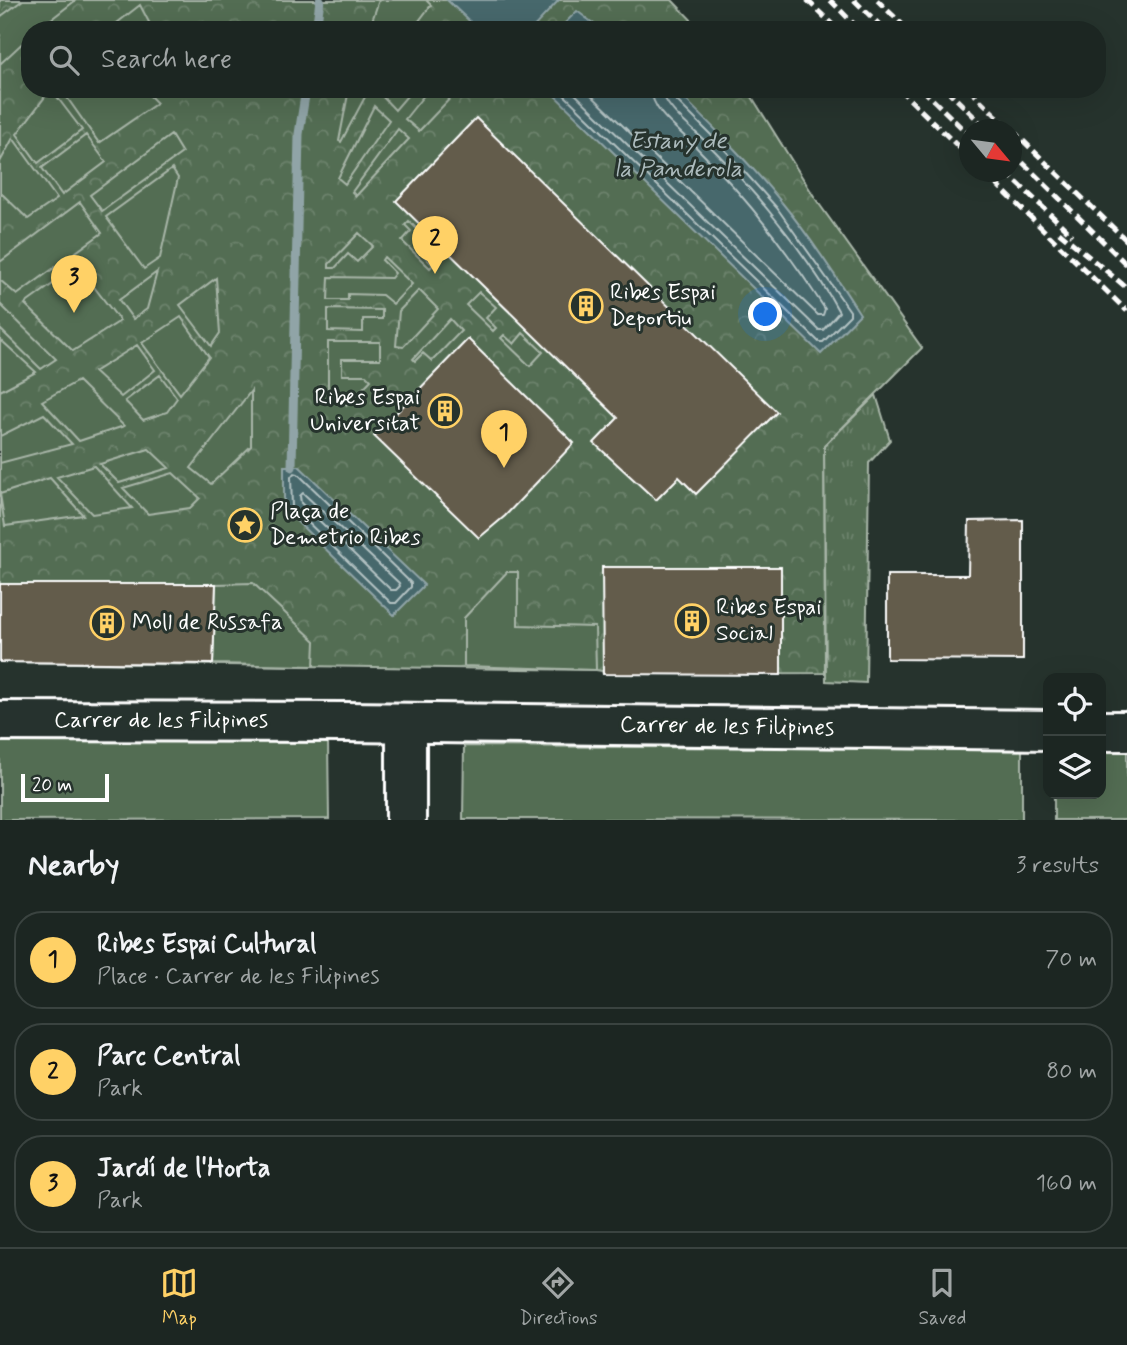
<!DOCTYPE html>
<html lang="en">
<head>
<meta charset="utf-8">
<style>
	body { margin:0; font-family:Mynerve,sans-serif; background:#29322f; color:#f1f3f6 }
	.controls { position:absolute; right:21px; bottom:21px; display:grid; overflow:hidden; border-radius:14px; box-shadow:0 7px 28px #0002 }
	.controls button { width:63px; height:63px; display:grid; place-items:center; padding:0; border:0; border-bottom:2px solid #3a4340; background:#1c2622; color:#f1f3f6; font:35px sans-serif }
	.compass { position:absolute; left:959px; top:119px; width:63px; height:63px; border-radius:50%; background:#1c2622; box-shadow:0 7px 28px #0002; rotate:119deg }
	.scale { position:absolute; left:21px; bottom:18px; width:88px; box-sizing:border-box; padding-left:7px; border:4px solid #fff; border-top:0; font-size:19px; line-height:24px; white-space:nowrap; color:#fff; -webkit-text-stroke:5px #26332d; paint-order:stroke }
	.you { position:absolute; left:766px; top:315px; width:24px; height:24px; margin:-18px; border:5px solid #fff; border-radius:50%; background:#1a73e8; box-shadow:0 0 0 10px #1a73e833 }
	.badge { display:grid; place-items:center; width:46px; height:46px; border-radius:50%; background:#ffd166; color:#111; font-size:23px; font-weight:700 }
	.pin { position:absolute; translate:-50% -58px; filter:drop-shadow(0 2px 4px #0008) }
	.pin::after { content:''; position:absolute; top:37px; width:24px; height:21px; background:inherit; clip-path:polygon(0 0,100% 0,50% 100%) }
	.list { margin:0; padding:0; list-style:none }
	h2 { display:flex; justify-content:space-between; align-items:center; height:91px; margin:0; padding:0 28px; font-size:30px }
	h2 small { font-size:23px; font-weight:400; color:#a0a5a5 }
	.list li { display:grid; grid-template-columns:46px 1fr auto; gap:21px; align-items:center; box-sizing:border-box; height:98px; margin:0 14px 14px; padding:0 14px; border:2px solid #3a4340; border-radius:28px }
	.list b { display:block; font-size:26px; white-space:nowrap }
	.list p { margin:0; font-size:23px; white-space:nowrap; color:#a0a5a5 }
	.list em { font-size:23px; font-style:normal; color:#a0a5a5 }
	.icon { flex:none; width:38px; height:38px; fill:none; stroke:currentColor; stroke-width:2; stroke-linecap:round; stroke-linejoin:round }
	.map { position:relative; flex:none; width:1127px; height:820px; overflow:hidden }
	.search { position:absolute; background:#1c2622; box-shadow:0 7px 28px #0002; left:21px; right:21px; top:21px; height:77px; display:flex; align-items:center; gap:18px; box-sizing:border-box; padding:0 24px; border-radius:28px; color:#a0a5a5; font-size:26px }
	.sheet { height:427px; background:#1c2622 }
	nav { display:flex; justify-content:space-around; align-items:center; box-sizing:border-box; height:98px; border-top:2px solid #3a4340; background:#1c2622; font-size:19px; color:#a0a5a5 }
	nav a { display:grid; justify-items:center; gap:4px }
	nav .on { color:#ffd166 }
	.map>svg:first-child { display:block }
	.grass { fill:url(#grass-tufts); stroke:#a9b6a9; stroke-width:2 }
	.forest { fill:url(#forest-crowns); stroke:#a9b6a9; stroke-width:2 }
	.garden { fill:#536d53; stroke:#a9b6a9; stroke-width:2 }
	.water { fill:#46686c; stroke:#90a4a7; stroke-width:2 }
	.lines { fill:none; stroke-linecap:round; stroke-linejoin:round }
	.shore { stroke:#b5c3c4; stroke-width:2 }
	.stream { stroke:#90a4a7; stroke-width:9 }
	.building { fill:#645c4c; stroke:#fff; stroke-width:2 }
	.secondary-casing { stroke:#fff; stroke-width:44 }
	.secondary { stroke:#26332d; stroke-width:38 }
	.rail { stroke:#fff; stroke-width:5; stroke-dasharray:10 5; stroke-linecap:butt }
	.labels { text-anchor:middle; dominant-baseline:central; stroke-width:6; stroke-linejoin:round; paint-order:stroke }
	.poi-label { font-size:23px; fill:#fff; stroke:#26332d; text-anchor:start }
	.street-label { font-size:23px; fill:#fff; stroke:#26332d }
	.water-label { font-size:24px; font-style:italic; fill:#acbbbd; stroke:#26332d }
</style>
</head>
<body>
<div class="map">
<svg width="1127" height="820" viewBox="0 0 1127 820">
	<defs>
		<pattern id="grass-tufts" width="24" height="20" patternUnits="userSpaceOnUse" patternTransform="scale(1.75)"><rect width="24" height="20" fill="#536d53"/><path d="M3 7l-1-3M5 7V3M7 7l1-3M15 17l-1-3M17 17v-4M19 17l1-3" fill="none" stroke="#6d836d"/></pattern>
		<pattern id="forest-crowns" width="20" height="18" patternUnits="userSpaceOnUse" patternTransform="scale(1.75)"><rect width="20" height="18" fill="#536d53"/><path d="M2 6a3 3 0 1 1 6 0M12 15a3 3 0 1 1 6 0" fill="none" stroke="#6d836d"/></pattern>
	</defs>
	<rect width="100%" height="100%" fill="#26332d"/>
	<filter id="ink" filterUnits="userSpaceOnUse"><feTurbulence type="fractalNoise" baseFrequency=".0143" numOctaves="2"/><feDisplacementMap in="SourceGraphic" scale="14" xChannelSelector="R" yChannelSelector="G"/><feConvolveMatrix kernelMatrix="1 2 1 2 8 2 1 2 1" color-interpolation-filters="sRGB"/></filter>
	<g filter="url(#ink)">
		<path class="grass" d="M876 395 890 440 869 463 866 683 826 681 824 446Z"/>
		<path class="forest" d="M0 0H672L701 30H30V89H747L817 201 922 348 824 446 825 673 603 674 602 671 596 670 0 662Z"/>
		<path class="garden" d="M23 0H76L37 30H30V36L0 64V17Z
			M379 0H426L431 5 412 30H369Z
			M140 5 153 30H108Z
			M51 89 82 130 38 163 17 134Z
			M61 89H143L157 103 99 143Z
			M349 89H356L365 97 341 142 339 141Z
			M383 89H413L395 110 380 94Z
			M429 89H459L419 131 405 119Z
			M374 106 389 120 345 184 338 178Z
			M398 129 409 139 356 196 352 192Z
			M86 135 106 162 62 195 42 168Z
			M171 135 182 153 102 211 90 195Z
			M13 138 57 199 28 219 0 192V162Z
			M172 169 178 178 160 258 144 269 106 217Z
			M80 202 102 233 17 295 0 280V262Z
			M409 221 434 246 424 256 433 265 430 268 402 241 411 231 405 225Z
			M359 233 373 246 357 262 348 254 335 268H329V264Z
			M384 257 412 284 393 304 382 295 348 294V300H328L329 277 391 278 395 273 382 260Z
			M78 266 120 321 73 351 25 304Z
			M157 272 147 309 133 319 119 300Z
			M216 278 220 333 211 346 180 305Z
			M419 290 438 309 403 347 396 346 399 311Z
			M479 292 496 307 486 318 496 328 493 331 466 305Z
			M0 304 56 359 41 369 0 329Z
			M328 309 382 310V319H363V332L328 331Z
			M181 317 209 357 180 394 142 343Z
			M450 319 461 331 432 361 423 353 415 361 413 359Z
			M523 333 543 352 530 366 501 338 504 335 514 344Z
			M2 341 36 372 0 391V343Z
			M328 342H380V359H342V375H366L371 380 347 405 338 397H328Z
			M137 345 155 370 121 397 94 372Z
			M160 375 177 398 167 412 143 420 125 401Z
			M78 381 124 426 79 441 42 401Z
			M251 391V446L211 484 191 468Z
			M44 414 72 444 0 463V436Z
			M149 449 169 468 119 483 100 464Z
			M94 466 132 508 92 514 57 477Z
			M173 473 200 498 190 508 148 514 123 488Z
			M50 478 83 515 5 526 0 494Z
			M507 572H518V625L595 627 596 670 464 666V618Z
			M253 583 315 641 314 666 213 664 216 584Z
			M0 741H328L329 819 0 820Z
			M464 746 1022 749V820L463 819Z
			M1101 749H1127V820H1054V794H1101Z"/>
		<path class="water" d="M447 0H559L531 30H479Z
			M577 11 602 30H558Z
			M548 89H675C712 126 750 163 783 204 811 238 836 277 860 314L821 354Z
			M284 466H299L424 585 394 615 284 509Z"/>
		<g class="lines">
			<path class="shore" d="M558 89 819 342H823L850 315V311L777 208 717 141 673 97 671 89
				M570 89 819 330H823L839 312C807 253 753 189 706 142 693 129 663 107 662 89
				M585 89 818 315H823L825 309C787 250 743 193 693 144 678 129 652 112 651 89
				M294 473 298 474 411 583V587L396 603H391L292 507 291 477Z
				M303 493 399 583 400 586 396 590H391L301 503 300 496Z"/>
			<path class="stream" d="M316 30 320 0
				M292 467 299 134 306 89"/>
		</g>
		<path class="building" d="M476 118 777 412 696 494 679 477 656 500 594 443 618 418 396 201Z
			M468 339 574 443 505 516 479 538 374 436Z
			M1023 520V660L887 659V575H968L969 521Z
			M602 567H781V675L603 674Z
			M0 584H216L213 664 0 662Z"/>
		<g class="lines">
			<defs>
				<path id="secondary" d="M0 721 347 722 1048 730
					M1101 731H1127
					M406 820V723"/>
			</defs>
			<use href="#secondary" class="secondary-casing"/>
			<use href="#secondary" class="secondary"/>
			<path class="rail" d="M807 0 838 30
				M830 0 860 30
				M854 0 885 30
				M877 0 908 30
				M899 89 970 158
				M922 89 970 136
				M946 89 988 130
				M969 89 1011 130
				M1012 130 1127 241
				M1012 152 1127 265
				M984 172 1127 311
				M1006 172 1072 235
				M1059 232 1127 288"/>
		</g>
	</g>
	<defs>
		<symbol id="building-ring" viewBox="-11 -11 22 22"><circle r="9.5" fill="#26332d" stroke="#ffd166" stroke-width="1.5"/><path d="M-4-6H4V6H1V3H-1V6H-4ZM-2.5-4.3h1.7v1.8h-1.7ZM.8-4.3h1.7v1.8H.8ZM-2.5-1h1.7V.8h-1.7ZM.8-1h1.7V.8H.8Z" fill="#ffd166"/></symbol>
		<symbol id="sight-ring" viewBox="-11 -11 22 22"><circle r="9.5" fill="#26332d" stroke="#ffd166" stroke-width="1.5"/><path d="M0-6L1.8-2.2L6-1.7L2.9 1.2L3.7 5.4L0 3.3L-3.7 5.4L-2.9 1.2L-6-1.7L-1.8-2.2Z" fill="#ffd166"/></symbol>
	</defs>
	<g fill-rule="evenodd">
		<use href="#building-ring" x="567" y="287" width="38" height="38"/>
		<use href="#building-ring" x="426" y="392" width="38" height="38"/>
		<use href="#sight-ring" x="226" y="506" width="38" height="38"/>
		<use href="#building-ring" x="673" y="602" width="38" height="38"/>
		<use href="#building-ring" x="88" y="604" width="38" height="38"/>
	</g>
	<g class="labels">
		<g class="poi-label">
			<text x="610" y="293">Ribes Espai<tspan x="610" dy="26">Deportiu</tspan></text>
			<text x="420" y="398" text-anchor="end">Ribes Espai<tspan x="420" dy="26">Universitat</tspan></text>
			<text x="270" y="512">Plaça de<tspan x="270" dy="26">Demetrio Ribes</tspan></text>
			<text x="716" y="608">Ribes Espai<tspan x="716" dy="26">Social</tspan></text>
			<text x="132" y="623">Moll de Russafa</text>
		</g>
		<g class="street-label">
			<text x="161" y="721">Carrer de les Filipines</text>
			<text transform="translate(727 727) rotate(1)">Carrer de les Filipines</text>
		</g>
		<g class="water-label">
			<text x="678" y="141">Estany de<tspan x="678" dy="28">la Panderola</tspan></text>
		</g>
	</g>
</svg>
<div class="controls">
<button><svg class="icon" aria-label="locate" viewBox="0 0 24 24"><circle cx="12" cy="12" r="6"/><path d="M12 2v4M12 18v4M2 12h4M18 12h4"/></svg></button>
<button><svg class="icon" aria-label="layers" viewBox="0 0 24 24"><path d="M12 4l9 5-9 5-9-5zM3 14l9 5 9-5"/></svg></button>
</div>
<svg class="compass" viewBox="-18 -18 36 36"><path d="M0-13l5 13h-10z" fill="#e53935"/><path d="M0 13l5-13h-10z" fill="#a0a5a5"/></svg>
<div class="scale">20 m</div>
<div class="you"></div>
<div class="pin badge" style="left:504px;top:468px">1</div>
<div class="pin badge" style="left:435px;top:274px">2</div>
<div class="pin badge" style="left:74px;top:313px">3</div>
<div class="search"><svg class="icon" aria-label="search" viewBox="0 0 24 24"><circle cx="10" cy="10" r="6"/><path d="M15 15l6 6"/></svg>Search here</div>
</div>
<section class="sheet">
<h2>Nearby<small>3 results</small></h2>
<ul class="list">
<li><span class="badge">1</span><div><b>Ribes Espai Cultural</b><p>Place · Carrer de les Filipines</p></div><em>70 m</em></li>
<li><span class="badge">2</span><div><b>Parc Central</b><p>Park</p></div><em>80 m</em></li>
<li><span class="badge">3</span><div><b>Jardí de l'Horta</b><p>Park</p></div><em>160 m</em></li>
</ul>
</section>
<nav>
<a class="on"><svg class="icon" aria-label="map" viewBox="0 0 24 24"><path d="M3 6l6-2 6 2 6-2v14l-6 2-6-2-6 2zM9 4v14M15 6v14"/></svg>Map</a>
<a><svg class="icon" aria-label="directions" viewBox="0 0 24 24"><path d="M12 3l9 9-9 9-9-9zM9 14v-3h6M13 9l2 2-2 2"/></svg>Directions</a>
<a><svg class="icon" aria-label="saved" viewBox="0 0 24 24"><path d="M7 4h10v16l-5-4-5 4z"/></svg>Saved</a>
</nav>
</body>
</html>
